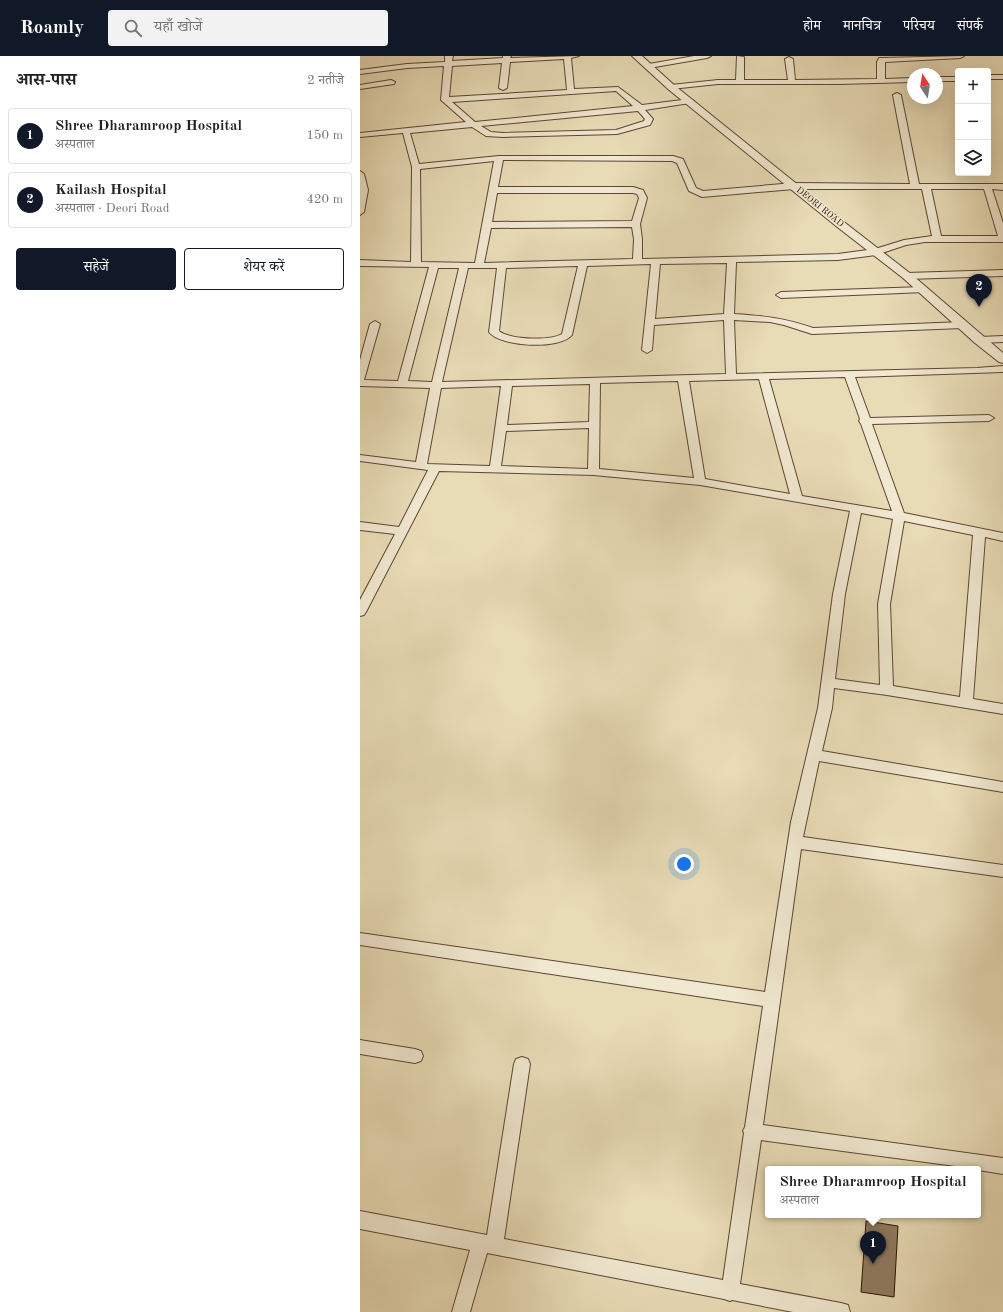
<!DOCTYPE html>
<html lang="hi">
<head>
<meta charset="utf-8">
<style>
	body { margin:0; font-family:"Old Standard TT","Noto Serif Devanagari",serif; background:#f2f2f2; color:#202124 }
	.controls { position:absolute; right:12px; top:12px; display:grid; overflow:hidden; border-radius:4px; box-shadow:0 4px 16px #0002 }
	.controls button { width:36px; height:36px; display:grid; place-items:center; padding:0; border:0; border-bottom:1px solid #e0e0e0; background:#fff; color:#202124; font:20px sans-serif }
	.compass { position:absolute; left:547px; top:12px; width:36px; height:36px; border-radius:50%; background:#fff; box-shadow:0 4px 16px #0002; rotate:348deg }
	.you { position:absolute; left:324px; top:808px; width:14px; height:14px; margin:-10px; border:3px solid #fff; border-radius:50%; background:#1a73e8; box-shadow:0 0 0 6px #1a73e833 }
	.badge { display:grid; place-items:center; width:26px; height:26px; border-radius:50%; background:#111827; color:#fff; font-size:13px; font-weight:700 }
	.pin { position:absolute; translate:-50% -33px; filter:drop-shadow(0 1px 2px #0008) }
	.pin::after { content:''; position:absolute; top:21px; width:14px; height:12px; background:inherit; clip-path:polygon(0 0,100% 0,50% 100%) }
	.popup { position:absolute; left:405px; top:1110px; width:216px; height:52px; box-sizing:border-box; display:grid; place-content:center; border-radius:4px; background:#fff; filter:drop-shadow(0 1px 3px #0005); font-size:13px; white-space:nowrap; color:#757577 }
	.popup b { font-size:15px; color:#202124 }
	.popup::after { content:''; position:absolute; left:50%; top:100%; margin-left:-8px; border:8px solid transparent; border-top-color:#fff }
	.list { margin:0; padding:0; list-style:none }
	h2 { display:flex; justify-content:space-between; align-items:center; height:52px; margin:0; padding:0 16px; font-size:17px }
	h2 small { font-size:13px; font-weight:400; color:#757577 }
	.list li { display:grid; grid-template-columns:26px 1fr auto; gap:12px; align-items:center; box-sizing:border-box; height:56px; margin:0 8px 8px; padding:0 8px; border:1px solid #e0e0e0; border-radius:4px }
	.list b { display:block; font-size:15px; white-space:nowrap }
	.list p { margin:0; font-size:13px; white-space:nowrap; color:#757577 }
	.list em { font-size:13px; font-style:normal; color:#757577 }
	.actions { display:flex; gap:8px; padding:12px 16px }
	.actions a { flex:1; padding:9px 0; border:1px solid #111827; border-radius:4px; text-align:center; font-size:14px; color:#111827 }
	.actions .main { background:#111827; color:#fff }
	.icon { flex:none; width:22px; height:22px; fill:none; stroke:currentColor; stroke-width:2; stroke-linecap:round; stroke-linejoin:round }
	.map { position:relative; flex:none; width:643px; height:1256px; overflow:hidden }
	header { display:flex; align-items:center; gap:24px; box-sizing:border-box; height:56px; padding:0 20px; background:#111827; color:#fff }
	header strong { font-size:19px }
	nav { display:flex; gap:22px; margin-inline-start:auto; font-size:14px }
	.search { width:280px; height:36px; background:#f2f2f2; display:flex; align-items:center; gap:10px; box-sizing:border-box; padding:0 14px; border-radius:4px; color:#757577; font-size:15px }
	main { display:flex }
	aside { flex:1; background:#fff }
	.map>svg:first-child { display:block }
	.building { fill:#907c61; stroke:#301404 }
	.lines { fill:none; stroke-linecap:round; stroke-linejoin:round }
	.minor-casing { stroke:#5e4631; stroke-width:2 }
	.tertiary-casing { stroke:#5e4631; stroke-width:2 }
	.minor { fill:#f0e8d0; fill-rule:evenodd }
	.tertiary { fill:#f0e8d0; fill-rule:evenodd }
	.labels { text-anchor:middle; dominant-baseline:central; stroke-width:3; stroke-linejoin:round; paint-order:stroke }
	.far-street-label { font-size:9px; fill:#301404; stroke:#f0e8d0 }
</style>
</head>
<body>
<header>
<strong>Roamly</strong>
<div class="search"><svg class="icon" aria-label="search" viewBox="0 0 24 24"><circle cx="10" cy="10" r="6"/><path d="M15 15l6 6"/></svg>यहाँ खोजें</div>
<nav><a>होम</a><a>मानचित्र</a><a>परिचय</a><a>संपर्क</a></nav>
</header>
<main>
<aside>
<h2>आस-पास<small>2 नतीजे</small></h2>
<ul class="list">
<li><span class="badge">1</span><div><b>Shree Dharamroop Hospital</b><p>अस्पताल</p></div><em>150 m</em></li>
<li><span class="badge">2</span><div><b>Kailash Hospital</b><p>अस्पताल · Deori Road</p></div><em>420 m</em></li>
</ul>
<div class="actions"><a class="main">सहेजें</a><a>शेयर करें</a></div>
</aside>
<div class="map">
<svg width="643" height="1256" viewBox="0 0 643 1256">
	<rect width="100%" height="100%" fill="#e8dcb7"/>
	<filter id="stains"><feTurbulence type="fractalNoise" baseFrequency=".005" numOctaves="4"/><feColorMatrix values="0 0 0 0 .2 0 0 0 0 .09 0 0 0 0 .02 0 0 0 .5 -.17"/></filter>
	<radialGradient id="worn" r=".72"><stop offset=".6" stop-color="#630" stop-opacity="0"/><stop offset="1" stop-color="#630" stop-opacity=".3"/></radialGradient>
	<path class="building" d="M506 1165 538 1170 534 1241 501 1236Z"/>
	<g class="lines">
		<defs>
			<path id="minor" d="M85 0H93L92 5 143 2V0H151L150 2 219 0 211 2 214 33 258 31 282 49 330 43 334 45 330 47 285 54 293 63 290 69 257 78 143 81 126 80 112 71 50 77 59 108 139 100H313L323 103 336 132 343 135 434 127 550 128 533 39 537 37 541 39 559 128H643V134L632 133 643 167V186H565L546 189 516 199 478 204 376 206 374 258C405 260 423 262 453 272L603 266 608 269 603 272 452 278 424 269 410 266 374 264 376 318 617 312 643 310V316L495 321 510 362 629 359 634 362 629 365 512 368 544 457 643 477V485L625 481 613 643 643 648V658L527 639 474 632 472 652 462 695 643 726V736L459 705 443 781 643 809V821L441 793 403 1069 643 1102V1118L618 1114V1113L401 1084 380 1228 481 1247 488 1249 490 1256H433L372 1244 370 1245 364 1243 127 1197 110 1256H92L110 1194 0 1173V1155L127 1179 154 1008 156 1003 162 1001 168 1003 170 1008 144 1183 363 1224 384 1077 383 1075 385 1071 403 950 0 889V877L405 936 431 766 458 652 473 538 490 455 340 429 233 419 79 415 6 556 4 559 0 560V544L35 478 0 474V466L39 471 68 414 0 405V399L56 406 70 332 0 330V304L10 268 15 265 20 268 4 324 38 325 69 211 0 210V204L51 206 52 111 43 77 0 81V77L106 66 81 44 84 10 47 12 0 18V14L47 8 85 6ZM204 3 207 34 89 41 92 10 142 7 139 32 143 34 147 32 150 6ZM256 35 273 50 115 66 92 46ZM278 55 285 63 284 65 256 74 143 77 131 76 121 70ZM143 104 312 105 317 107 329 135 342 141 434 133H562L572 180 544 184 515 193 478 198 282 203V183L280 168 287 142 283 134 273 131H138ZM134 105 115 207 61 206 60 113ZM571 133H624L638 180H581ZM137 137H273L277 138 279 142 272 165 132 166ZM272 171 274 183 273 203 124 207 131 172ZM367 207 364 258 295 263 300 208ZM291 208 282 294 287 297 292 294 294 269 364 264 366 318 82 326 108 212H137L129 276C140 291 200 294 212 279L227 210ZM218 210 202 278C190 285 151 284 139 275L146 212ZM78 212H99L72 326 48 325ZM485 321 500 363 499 365 501 368 532 455 442 440 409 323ZM399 323 430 438 345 423 329 325ZM318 325 334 422 239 413 240 327ZM230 328 229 366 147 369 152 330ZM141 330 130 410 67 408 81 332ZM229 372 228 413 141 410 146 375ZM501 457 533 463 518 548 520 629 475 623 485 538ZM544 465 613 479 600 641 533 630 530 548Z
				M334 0H351L347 2 289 12 285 10 289 8Z
				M377 0 384 1V24H428L425 3 429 1 433 3 435 24 517 23V6L519 2H522L604 0 600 2 525 6V23L553 22V26L479 28H358L311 33 307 31 311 29 358 24H376Z
				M628 19H643V23H628Z
				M577 21H598V25H577Z
				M31 24 35 26 34 28 0 33V29Z
				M0 115 4 118 8 134 4 156 0 159Z
				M643 214V220L547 223 542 220 547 217Z
				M562 231 565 232 567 234 565 236 421 242 416 239 421 236Z
				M643 280V286L619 287 614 284 619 281Z
				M0 984 55 993 61 995 63 1000 61 1005 55 1007 0 998Z"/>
			<path id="tertiary" d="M272 0H282L314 29 484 166 551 218 643 297V307L639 306 615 287 543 222 476 170 308 33Z"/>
		</defs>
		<use href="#minor" class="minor-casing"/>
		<use href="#tertiary" class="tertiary-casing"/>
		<use href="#minor" class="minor"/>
		<use href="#tertiary" class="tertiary"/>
	</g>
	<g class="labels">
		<g class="far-street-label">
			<text transform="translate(460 151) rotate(39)">DEORI ROAD</text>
		</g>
	</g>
	<rect width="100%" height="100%" filter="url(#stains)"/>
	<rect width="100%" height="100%" fill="url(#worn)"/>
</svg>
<div class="controls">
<button>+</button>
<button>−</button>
<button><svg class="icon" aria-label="layers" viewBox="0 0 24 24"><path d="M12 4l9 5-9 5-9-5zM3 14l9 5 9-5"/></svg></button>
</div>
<svg class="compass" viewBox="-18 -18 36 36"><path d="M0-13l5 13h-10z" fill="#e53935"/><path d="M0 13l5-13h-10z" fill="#757577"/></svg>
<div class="you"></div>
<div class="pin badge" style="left:513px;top:1208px">1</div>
<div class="popup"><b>Shree Dharamroop Hospital</b>अस्पताल</div>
<div class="pin badge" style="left:619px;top:251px">2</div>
</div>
</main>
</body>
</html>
